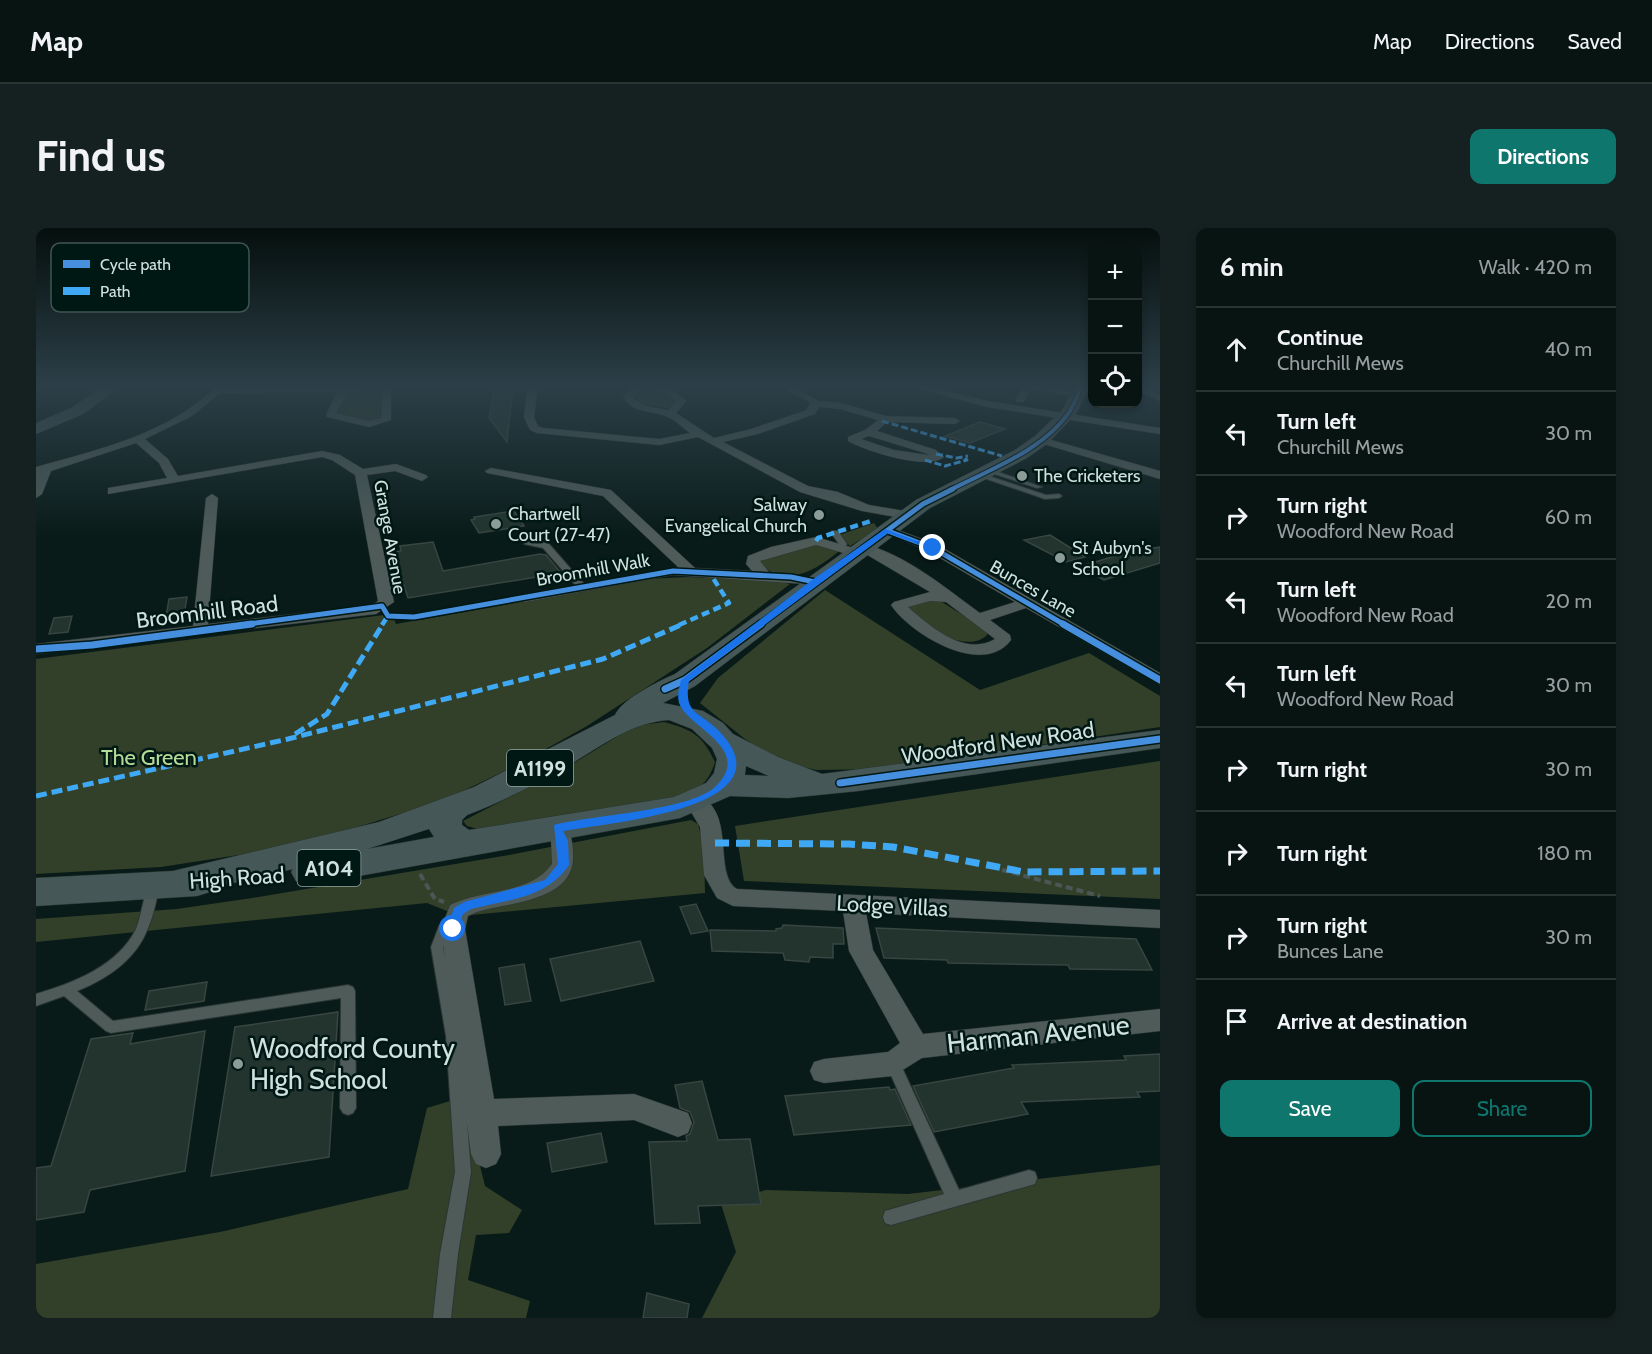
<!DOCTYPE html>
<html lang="en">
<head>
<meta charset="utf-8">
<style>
	body { margin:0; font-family:Cabin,sans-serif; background:#152120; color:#f1f3f6 }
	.controls { position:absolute; right:18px; top:18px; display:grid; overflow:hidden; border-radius:12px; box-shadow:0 3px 9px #0003 }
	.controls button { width:54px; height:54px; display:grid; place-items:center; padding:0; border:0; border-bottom:2px solid #283332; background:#071412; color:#f1f3f6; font:30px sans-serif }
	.stop { position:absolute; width:18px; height:18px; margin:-14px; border:4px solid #1a73e8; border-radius:50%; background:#fff }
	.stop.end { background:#1a73e8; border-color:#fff; box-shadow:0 2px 6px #0008 }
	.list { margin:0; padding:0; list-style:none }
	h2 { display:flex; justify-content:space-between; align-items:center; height:78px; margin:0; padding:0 24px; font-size:26px }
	h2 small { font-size:20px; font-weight:400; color:#989e9f }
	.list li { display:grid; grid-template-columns:39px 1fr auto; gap:18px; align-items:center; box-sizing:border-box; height:84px; padding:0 24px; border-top:2px solid #283332 }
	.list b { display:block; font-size:22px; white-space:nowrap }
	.list p { margin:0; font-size:20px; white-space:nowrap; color:#989e9f }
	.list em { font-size:20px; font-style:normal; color:#989e9f }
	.actions { display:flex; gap:12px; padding:18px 24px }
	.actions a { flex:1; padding:14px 0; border:2px solid #0f766e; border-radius:12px; text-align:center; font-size:21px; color:#0f766e }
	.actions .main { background:#0f766e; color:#fff }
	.icon { flex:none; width:33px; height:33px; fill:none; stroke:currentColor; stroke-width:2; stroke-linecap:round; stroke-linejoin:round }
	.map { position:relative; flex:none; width:1124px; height:1090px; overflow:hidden; border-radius:12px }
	header { display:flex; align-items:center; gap:36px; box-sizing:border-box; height:84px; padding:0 30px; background:#071412; border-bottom:2px solid #283332 }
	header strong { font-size:28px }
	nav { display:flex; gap:33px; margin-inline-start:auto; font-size:21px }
	.intro { display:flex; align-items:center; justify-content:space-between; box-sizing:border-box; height:144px; padding:0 36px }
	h1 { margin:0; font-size:42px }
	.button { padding:15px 27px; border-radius:12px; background:#0f766e; color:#fff; font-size:21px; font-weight:700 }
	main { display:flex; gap:36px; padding:0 36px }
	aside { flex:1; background:#071412; border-radius:12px; box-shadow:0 3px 9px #0003 }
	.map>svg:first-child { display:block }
	.green { fill:#32402a }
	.building { fill:#22342d; stroke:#384540; stroke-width:1.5 }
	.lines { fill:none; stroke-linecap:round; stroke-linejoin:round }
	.lane-casing { stroke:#2b3633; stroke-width:2 }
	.street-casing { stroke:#2b3633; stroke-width:1 }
	.primary-casing { stroke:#2b3633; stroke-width:1 }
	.path-far1 { stroke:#4a5755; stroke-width:2; stroke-dasharray:4.5 2; stroke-linecap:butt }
	.path { stroke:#4a5755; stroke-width:4; stroke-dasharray:7 4; stroke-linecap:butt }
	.lane { fill:#4e5b59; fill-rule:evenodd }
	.street { fill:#4e5b59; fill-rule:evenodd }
	.primary { fill:#455857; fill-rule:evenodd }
	.quiet-far3 { stroke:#3fa9f5; stroke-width:3; stroke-dasharray:7 3; stroke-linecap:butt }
	.quiet-far2 { stroke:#3fa9f5; stroke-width:4.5; stroke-dasharray:8 4.5; stroke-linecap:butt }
	.quiet-far1 { stroke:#3fa9f5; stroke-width:5; stroke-dasharray:11 5; stroke-linecap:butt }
	.quiet { stroke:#3fa9f5; stroke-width:7; stroke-dasharray:14 7; stroke-linecap:butt }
	.cycleway-far2-casing { stroke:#001814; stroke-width:6 }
	.cycleway-far1-casing { stroke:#001814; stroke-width:8 }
	.cycleway-casing { stroke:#001814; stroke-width:10 }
	.cycleway-far2 { stroke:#468fdf; stroke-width:4 }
	.cycleway-far1 { stroke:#468fdf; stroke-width:5 }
	.cycleway { stroke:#468fdf; stroke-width:7 }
	.route { fill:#1a73e8 }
	.poi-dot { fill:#8b9c99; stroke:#001814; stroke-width:2 }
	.labels { text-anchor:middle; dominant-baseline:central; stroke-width:5; stroke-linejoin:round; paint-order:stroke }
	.far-poi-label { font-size:18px; fill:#d1e2de; stroke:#001814; text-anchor:start }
	.far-street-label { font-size:18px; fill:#d1e2de; stroke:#001814 }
	.shield { fill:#001814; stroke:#92a5a1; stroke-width:1.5 }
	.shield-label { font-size:21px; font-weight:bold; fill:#d1e2de }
	.street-label { font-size:22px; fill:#d1e2de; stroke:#001814 }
	.park-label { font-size:22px; fill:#b5db96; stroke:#001814 }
	.near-street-label { font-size:27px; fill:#d1e2de; stroke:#001814 }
	.near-poi-label { font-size:27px; fill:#d1e2de; stroke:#001814; text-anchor:start }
	.key { fill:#001814; stroke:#3f5551; stroke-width:1.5 }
	.key-label { font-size:16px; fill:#d1e2de }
</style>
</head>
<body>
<header>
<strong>Map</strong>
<nav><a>Map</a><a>Directions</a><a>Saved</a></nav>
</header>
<div class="intro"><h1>Find us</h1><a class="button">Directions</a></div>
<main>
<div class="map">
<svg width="1124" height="1090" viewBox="0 0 1124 1090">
	<rect width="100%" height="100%" fill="#091b18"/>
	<path class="green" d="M343 160 345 161 344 190 333 193 302 185 310 164Z
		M606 162 631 164 641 174 631 180 606 177 598 168Z
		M838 295 842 301 814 318 803 307Z
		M781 316 802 321V324C779 343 748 361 722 334L726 329Z
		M651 349 736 352 754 356 671 420 551 498 483 536 406 573 318 600 222 624 125 639 0 646V431L356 386 360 396 613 351Z
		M789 362 944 462 1053 425 1124 468V499L843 541 780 542 746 534 709 511 664 475 682 450Z
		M901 371 951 402V407C930 428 879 396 869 375Z
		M628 494C657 502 666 507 679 534 670 562 657 563 631 572L442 601 431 598 427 593 530 540 590 503 605 497Z
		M1124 533V671L708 653 699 598Z
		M655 592 662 596 668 621 669 665 435 687 411 683 391 675 0 714V691L141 681 216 670 473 627Z
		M427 869 449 958 486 982 473 1005 440 1007 432 1052 494 1073 490 1090H0V1036L184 1004 372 961 391 880Z
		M1124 937V1090H666L700 1024 685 976 730 962 872 966Z"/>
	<path class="building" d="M463 157H477L471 214 453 190 458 163H461Z
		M944 194 969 201 934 215 909 208Z
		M478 283 488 298 443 305 435 292 439 291 438 289Z
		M1014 307 1049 329 1030 334 988 312Z
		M397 314 407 343 504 326 510 327 525 345 372 370 357 324 365 323 364 318Z
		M1124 319V335L1068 352 1042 339 1093 324Z
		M151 369 148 387 130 389 133 371Z
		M36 388 32 404 13 406 18 390Z
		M660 676 672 703 655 706 644 679Z
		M747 697 807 700 808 716H797V730L774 729 773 734 749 732 747 725 676 723 674 702 740 703V701L746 700Z
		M840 700 1100 711 1116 742 1034 741 1032 737 912 735 911 732 848 730Z
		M604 713 618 753 525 773 514 731Z
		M488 736 495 773 469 777 463 740Z
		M171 754 168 773 109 782 113 763Z
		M302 784 293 929 175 948 199 799Z
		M169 803 149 943 54 962 48 984 0 992V940L15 938 55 811 97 805 94 816Z
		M1124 826V863L1101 864 1104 869 985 874 992 886 898 904 877 858 978 840 976 837 1090 832 1088 828Z
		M666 853 682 912 714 911 725 976 662 978 664 995 619 996 613 914 651 913 650 908 654 906 658 894 654 884 644 880 639 857Z
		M853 859 854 862 859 861 875 897 758 907 749 868Z
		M565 905 571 934 516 944 511 915Z
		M611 1065 653 1076 651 1090H607Z"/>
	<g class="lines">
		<defs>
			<path id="lane" d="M1116 157H1124V160L1117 158Z
				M949 241H953L1006 259 1001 260 949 243Z
				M941 244 1010 267 1023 266 1026 268 1023 270 1009 271 939 247 938 246Z
				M796 303H802L811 316 807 322 800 320 803 316 795 305Z
				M488 312 502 313 513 316 549 357V361H543L507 320 488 316Z
				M117 655 121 657 123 660C120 673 118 687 112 700 100 732 71 751 41 763L77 793 312 757 317 759 319 763 320 880 317 885 312 887 307 885 304 880 305 770 75 805 70 803 28 768 0 778V766C37 755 82 738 100 701 105 688 107 673 111 660L113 657Z
				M413 691 417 693 419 696 413 704 407 719 424 808 435 944 422 1026 415 1090H397L404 1026 419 944 410 808 395 719 403 698 409 693Z
				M857 829 862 831 923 962 993 942 999 944 1001 950 999 956 855 997 849 995 847 989 849 983 908 966 850 836 852 831Z"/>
			<path id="street" d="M181 157H191L189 159 359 157 355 161V192L333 199 291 189 290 187 301 164 184 165 156 188 109 211 132 231 142 248 286 223 304 227 327 241 360 236 390 247 392 249 386 253 359 243 331 247 358 374 340 386 0 426V416L157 398 170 270 176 266 182 270 172 396 336 377 342 373 319 247 296 232 286 229 72 266V260L131 250 123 235 100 215 15 243 6 266 0 270V239C61 222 136 205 181 157ZM346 161 345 190 333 193 301 185 311 164Z
				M492 157H502L498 189 502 198 507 200 623 211 654 205C646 199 638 191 629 188 614 182 593 185 587 167 605 149 634 156 650 173L640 185 678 210 715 201 771 182 774 174 742 157H754L783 173 805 175 850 188 919 190 924 193 919 196 851 194 841 203 900 222 908 229C891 243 830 223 812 213V209L829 202 842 192 804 181 783 179 779 186 722 206 687 214 772 258 802 264 833 277 875 284V290L871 291 826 283 764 264 662 209 623 217 501 205 494 202 488 189ZM608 160 630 165 640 173 632 182 610 178 598 171 597 168ZM833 208 892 226 893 227 858 222 825 211Z
				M870 157H886L951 173 1124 200V206L951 179Z
				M988 157H1005L1047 166 1042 169 995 161 987 174H981L979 172Z
				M1102 157 1124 166V173L1102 162Z
				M1005 209 1124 243V251L1001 214V210Z
				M455 240 575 262 659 340 716 343 710 336 712 328 735 319 780 309 821 321 827 316C870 326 909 360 944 385L979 374 892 323 845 303 852 299 857 300 902 317 1124 445V457L990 380 954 392 974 407 975 412C947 450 874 406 855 377L858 374 894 364 828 325 821 329 780 317 724 333 733 344 784 351 786 354 784 357 637 347 489 374 484 373 482 370 489 366 642 339 567 268 451 245 449 243ZM894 373 910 374 959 411C928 429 894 398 872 379Z
				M659 567C702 579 676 646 701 661L1124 682V700L830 685 837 722 887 806 1124 781V803L886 830 857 848 788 855 778 852 774 843 778 834 788 831 852 824 864 815 813 723 807 683 697 678 681 670 668 647 664 599 649 574 652 569Z
				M521 593 528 595C535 605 537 614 537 626 540 674 472 674 441 684L432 688 429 701 458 871 598 866 652 885 656 895 652 905 642 909 598 892 462 898 465 926 460 936 450 940 440 936 435 926 405 701 414 677C446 661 494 667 516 636L515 613 511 600 514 595Z"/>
			<path id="primary" d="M69 157H87L47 186 0 206V195L35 180Z
				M1039 157H1054L1040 186 1011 216 991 230 894 280 659 458 627 475 667 483 687 495 697 506 742 529 786 546 1124 502V520L822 563 752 570 694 568 644 590 273 657 260 653 255 644 257 641 176 660 174 664 161 668 0 678V650L137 643 343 594 438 559 579 487C586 471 623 453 639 446L880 272 979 222 999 208 1027 181ZM633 492 656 501 676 520 681 531 678 545 670 555 638 569 433 602 426 597V592L431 587C465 574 498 557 530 539 562 520 595 494 633 492ZM710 538 733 548 709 547ZM393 601 398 609 331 621Z"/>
		</defs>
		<use href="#lane" class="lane-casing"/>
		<use href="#street" class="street-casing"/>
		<use href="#primary" class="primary-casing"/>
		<path class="path-far1" d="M355 388 378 389 476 372"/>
		<path class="path" d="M966 642 1064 668
			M384 646 399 671 408 674"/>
		<use href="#lane" class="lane"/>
		<use href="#street" class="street"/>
		<use href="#primary" class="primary"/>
		<path class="quiet-far3" d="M846 193 966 228
			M900 226 921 230 932 228
			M889 232 909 238 931 232 929 230"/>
		<path class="quiet-far2" d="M780 313 782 310 835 293
			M346 397 352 388
			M643 397 693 375 675 347"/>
		<path class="quiet-far1" d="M259 506 291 486 347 396
			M0 568 252 511 567 431 647 396"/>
		<path class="quiet" d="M679 615 813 616 857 619 988 644 1124 643"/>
		<defs>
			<path id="cycleway-far2" d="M914 262C955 241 1008 222 1034 183 1039 175 1042 165 1046 157"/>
			<path id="cycleway-far1" d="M852 303 897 320 1029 397
				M205 397 346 378 352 388 378 389 637 343 755 349 779 354
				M723 397 887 276 917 261"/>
			<path id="cycleway" d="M1027 396 1124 452
				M0 421 56 417 216 396
				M629 461 649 452 725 396
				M804 555 1124 511"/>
		</defs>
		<use href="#cycleway-far2" class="cycleway-far2-casing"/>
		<use href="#cycleway-far1" class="cycleway-far1-casing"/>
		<use href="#cycleway" class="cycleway-casing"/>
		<use href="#cycleway-far2" class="cycleway-far2"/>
		<use href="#cycleway-far1" class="cycleway-far1"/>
		<use href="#cycleway" class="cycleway"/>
	</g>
	<linearGradient id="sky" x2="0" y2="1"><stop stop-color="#050f0d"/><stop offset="0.51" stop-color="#2c3f48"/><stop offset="1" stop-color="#2c3f48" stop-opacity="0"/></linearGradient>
	<rect width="1124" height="310" fill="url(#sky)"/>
	<path class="route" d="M849 301 900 320 895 321 852 305 653 453C647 487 664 483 683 503 758 581 569 595 527 603L532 613 533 637C511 670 471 672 435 681L427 686 421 704H413L411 701 418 680 428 674 509 652 522 636 518 597C555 587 653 583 679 559 719 521 652 500 643 475 641 467 643 460 645 452L776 352Z"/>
	<g class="poi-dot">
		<circle cx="986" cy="248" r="6"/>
		<circle cx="783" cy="287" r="6"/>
		<circle cx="460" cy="296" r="6"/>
		<circle cx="1024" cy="330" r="6"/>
		<circle cx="202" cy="836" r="6"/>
	</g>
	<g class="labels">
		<g class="far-poi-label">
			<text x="998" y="248">The Cricketers</text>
			<text x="771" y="277" text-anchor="end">Salway<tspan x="771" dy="21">Evangelical Church</tspan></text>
			<text x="472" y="286">Chartwell<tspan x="472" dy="21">Court (27-47)</tspan></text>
			<text x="1036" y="320">St Aubyn's<tspan x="1036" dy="21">School</tspan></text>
		</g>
		<g class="far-street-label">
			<text transform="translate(354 309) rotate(80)">Grange Avenue</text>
			<text transform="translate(557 342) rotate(-10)">Broomhill Walk</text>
			<text transform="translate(997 361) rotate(30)">Bunces Lane</text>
		</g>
		<g class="shield">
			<rect x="471" y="522" width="66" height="36" rx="4.5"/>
			<rect x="261.5" y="622" width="63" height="36" rx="4.5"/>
		</g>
		<g class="shield-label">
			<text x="504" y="540">A1199</text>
			<text x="293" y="640">A104</text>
		</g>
		<g class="street-label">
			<text transform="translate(171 384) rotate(-7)">Broomhill Road</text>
			<text transform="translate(962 515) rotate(-8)">Woodford New Road</text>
			<text transform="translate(201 650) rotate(-4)">High Road</text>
			<text transform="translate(856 678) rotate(3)">Lodge Villas</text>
		</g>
		<g class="park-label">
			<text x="113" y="529">The Green</text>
		</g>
		<g class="near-street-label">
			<text transform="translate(1002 806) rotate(-6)">Harman Avenue</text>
		</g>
		<g class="near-poi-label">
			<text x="214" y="820">Woodford County<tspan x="214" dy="31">High School</tspan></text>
		</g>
	</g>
	<rect x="15" y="15" width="198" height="69" rx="9" class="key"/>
	<rect x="27" y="32" width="27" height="8" fill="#468fdf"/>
	<rect x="27" y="59" width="27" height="8" fill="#3fa9f5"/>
	<g class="key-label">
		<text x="64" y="42">Cycle path</text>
		<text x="64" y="69">Path</text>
	</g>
</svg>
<div class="controls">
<button>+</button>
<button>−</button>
<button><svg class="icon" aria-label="locate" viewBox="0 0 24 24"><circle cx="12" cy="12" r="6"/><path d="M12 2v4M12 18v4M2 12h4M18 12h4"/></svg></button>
</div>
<div class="stop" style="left:417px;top:701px"></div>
<div class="stop end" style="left:897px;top:320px"></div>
</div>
<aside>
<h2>6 min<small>Walk · 420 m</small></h2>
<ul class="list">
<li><svg class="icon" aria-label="ahead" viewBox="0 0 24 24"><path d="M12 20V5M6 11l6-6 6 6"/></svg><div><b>Continue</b><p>Churchill Mews</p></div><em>40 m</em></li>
<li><svg class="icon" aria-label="left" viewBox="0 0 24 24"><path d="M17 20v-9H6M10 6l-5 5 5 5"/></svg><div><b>Turn left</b><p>Churchill Mews</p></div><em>30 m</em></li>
<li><svg class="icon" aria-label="right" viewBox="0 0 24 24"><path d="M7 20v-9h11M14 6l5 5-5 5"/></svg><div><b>Turn right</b><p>Woodford New Road</p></div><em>60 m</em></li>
<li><svg class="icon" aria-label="left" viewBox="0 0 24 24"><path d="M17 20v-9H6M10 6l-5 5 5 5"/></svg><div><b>Turn left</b><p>Woodford New Road</p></div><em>20 m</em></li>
<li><svg class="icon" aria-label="left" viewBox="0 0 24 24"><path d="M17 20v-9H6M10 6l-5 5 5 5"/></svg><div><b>Turn left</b><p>Woodford New Road</p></div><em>30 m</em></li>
<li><svg class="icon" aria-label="right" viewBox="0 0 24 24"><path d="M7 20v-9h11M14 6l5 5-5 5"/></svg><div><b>Turn right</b></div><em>30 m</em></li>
<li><svg class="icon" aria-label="right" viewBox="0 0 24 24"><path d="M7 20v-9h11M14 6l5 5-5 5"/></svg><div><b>Turn right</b></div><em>180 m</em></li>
<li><svg class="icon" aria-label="right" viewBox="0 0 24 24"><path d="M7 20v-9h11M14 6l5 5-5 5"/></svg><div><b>Turn right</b><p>Bunces Lane</p></div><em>30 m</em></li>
<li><svg class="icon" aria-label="arrive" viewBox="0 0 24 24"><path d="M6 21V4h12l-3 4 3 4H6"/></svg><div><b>Arrive at destination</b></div></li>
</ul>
<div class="actions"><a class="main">Save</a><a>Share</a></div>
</aside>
</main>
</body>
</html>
